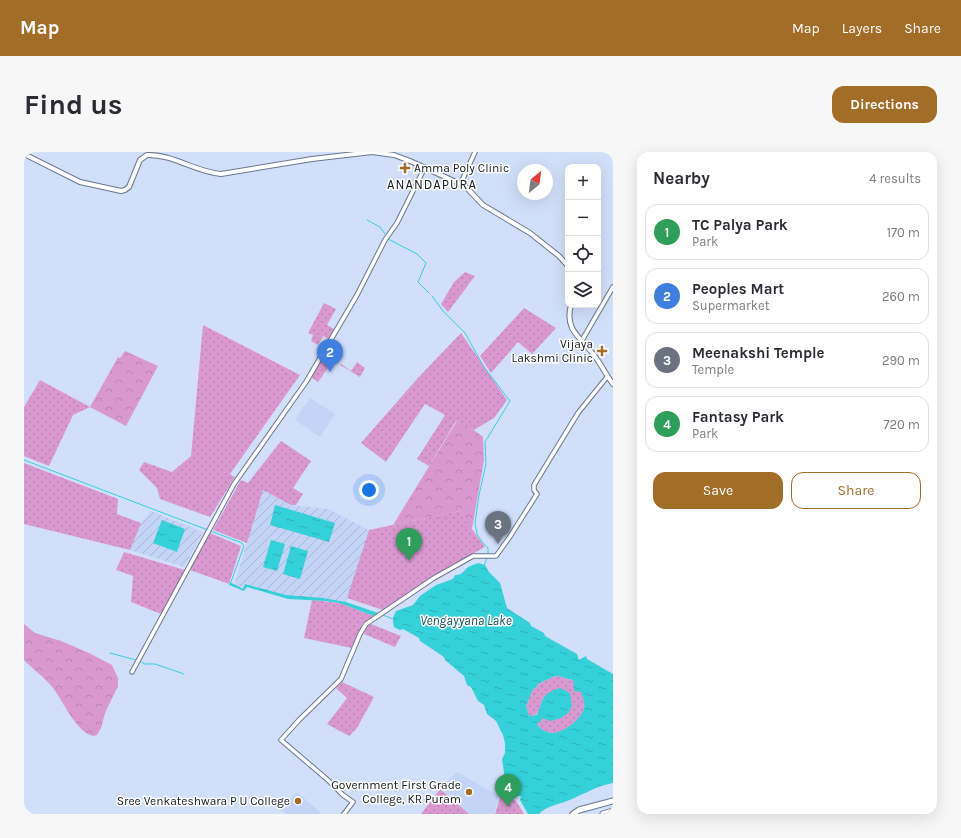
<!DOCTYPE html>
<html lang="en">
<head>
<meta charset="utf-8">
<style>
	body { margin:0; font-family:Karla,sans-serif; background:#f7f7f7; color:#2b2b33 }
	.controls { position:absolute; right:12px; top:12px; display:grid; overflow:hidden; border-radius:8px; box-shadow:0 4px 16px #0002 }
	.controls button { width:36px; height:36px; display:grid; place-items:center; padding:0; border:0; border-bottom:1px solid #e1e1e2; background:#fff; color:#2b2b33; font:20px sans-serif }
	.compass { position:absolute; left:493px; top:12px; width:36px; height:36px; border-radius:50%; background:#fff; box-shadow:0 4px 16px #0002; rotate:29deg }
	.you { position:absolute; left:345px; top:338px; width:14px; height:14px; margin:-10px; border:3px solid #fff; border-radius:50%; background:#1a73e8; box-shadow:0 0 0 6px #1a73e833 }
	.badge { display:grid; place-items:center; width:26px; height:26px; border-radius:50%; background:#a26d27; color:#fff; font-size:13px; font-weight:700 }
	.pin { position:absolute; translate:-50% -33px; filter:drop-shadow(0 1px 2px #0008) }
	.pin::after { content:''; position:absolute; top:21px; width:14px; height:12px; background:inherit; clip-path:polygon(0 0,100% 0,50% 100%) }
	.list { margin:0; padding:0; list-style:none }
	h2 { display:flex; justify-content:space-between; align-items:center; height:52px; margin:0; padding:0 16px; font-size:17px }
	h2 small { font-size:13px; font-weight:400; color:#7c7c81 }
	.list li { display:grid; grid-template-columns:26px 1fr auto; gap:12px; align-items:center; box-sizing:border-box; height:56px; margin:0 8px 8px; padding:0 8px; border:1px solid #e1e1e2; border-radius:12px }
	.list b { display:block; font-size:15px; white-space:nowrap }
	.list p { margin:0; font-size:13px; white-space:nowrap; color:#7c7c81 }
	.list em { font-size:13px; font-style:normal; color:#7c7c81 }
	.actions { display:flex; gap:8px; padding:12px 16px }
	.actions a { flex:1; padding:9px 0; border:1px solid #a26d27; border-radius:12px; text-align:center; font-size:14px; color:#a26d27 }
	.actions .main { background:#a26d27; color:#fff }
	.icon { flex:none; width:22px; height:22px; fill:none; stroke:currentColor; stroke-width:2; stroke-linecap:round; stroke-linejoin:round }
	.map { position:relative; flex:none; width:589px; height:662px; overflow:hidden; border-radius:12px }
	header { display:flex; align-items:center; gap:24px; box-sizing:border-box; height:56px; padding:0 20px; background:#a26d27; color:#fff }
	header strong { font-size:19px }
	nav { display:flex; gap:22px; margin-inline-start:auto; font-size:14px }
	.intro { display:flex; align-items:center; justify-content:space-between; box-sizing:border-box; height:96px; padding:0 24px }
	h1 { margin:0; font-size:28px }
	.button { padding:10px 18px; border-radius:12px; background:#a26d27; color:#fff; font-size:14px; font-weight:700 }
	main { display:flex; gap:24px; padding:0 24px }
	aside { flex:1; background:#fff; border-radius:12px; box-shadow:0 4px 16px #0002 }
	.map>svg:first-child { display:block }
	.built { fill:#c4d4f6 }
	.industrial { fill:url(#industrial-furrows) }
	.green { fill:url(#green-dots) }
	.forest { fill:url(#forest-crowns) }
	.water { fill:url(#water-ripples); fill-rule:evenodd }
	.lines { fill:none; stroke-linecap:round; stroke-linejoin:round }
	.stream { stroke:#34d1d9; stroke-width:1 }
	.tertiary-casing { stroke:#6b768f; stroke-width:5.5 }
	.secondary-casing { stroke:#6b768f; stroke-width:6 }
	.trunk-casing { stroke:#6b768f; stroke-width:7 }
	.tertiary { stroke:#fff; stroke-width:3.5 }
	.secondary { stroke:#fff; stroke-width:4 }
	.trunk { stroke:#fff; stroke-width:5 }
	.poi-dot { fill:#a26d27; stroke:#fff; stroke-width:1.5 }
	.labels { text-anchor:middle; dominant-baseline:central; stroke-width:3; stroke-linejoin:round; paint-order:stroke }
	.poi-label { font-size:12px; fill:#151923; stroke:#fff; text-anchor:end }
	.neighbourhood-label { font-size:13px; letter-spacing:1px; fill:#151923; stroke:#fff }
	.water-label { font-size:13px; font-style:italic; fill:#105154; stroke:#fff }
</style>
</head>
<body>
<header>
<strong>Map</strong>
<nav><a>Map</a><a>Layers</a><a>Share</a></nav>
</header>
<div class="intro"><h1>Find us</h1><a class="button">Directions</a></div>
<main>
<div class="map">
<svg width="589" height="662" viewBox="0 0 589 662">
	<defs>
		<pattern id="industrial-furrows" width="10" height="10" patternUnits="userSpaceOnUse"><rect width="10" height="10" fill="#c4d4f6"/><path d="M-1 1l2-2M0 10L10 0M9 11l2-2" fill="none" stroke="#a8b5d3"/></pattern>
		<pattern id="green-dots" width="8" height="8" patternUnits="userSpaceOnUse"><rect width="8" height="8" fill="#d999d0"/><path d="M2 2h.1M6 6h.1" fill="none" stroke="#b983b2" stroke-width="1.8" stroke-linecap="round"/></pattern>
		<pattern id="forest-crowns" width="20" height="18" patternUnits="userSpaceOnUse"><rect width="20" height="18" fill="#d999d0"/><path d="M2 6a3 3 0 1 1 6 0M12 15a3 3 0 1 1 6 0" fill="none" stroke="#b983b2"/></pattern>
		<pattern id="water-ripples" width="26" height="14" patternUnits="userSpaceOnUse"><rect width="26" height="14" fill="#34d1d9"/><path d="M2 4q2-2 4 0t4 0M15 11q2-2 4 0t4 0" fill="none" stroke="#2db3ba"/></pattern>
	</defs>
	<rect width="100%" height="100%" fill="#d2dffb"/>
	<path class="built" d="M286 246 311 262 296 285 271 268Z
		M433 620 475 644 470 662H445L416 637Z
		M273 640 298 662H262L257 657Z"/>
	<path class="industrial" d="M239 338 267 353 304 357 345 378 322 450 299 446 262 443 221 432 219 437 210 433Z
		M127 359 179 380 160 415 106 398 117 371Z"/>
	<path class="green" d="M441 120 451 124 424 160 417 152 430 130Z
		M300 151 312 157 303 173 310 177 304 187 299 184 294 193 287 189 289 183 284 181Z
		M500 156 532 176 508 202 494 190 467 221 456 204Z
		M179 173 276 223 206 322 211 325 186 365 136 347 133 336 115 318 120 310 148 320 167 304Z
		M437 181 483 248 470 266 450 278 432 269 405 314 393 307 421 263 401 252 362 310 337 291 393 227Z
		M306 191 316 199 294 230 287 225Z
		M333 210 341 216 336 225 316 213 317 212 327 219Z
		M16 228 66 255 49 263 25 314 0 304V255Z
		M257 289 287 309 269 336 279 342 272 353H267L239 338 223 391 189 378 217 328 224 331Z
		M0 311 94 347 93 362 117 371 106 398 0 372Z
		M435 359 461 395 410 423 359 458 323 446 345 378Z
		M186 381 217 394 205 432 166 418Z
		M100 400 161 418 137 462 107 450 109 424 92 418Z
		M288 448 316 451 350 464 338 472 328 496 280 486Z
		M347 472 377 484 371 495 340 482 344 474Z
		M531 524C538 524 542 527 549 528 554 535 563 546 560 556 557 568 541 580 529 581 524 581 519 578 515 575L513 571 520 544 513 562 505 565 502 554 509 537 512 536 514 532Z
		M318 530 350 545 333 576 325 584 303 572 323 546 312 536Z
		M416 637 445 662H397Z
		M476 638 480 642 492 649 500 662H471L477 642Z"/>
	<path class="forest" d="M101 199 134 214 102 274 66 255 94 205 96 206Z
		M433 269 450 278 459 285 460 308 448 377 435 359 369 373Z
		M0 472 11 481 37 489 65 501 88 513 94 526V534L81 561 77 576 73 583 70 584C53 582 39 549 29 536 21 526 9 517 0 508Z"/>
	<path class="water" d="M251 353 311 371 305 390 246 373Z
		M138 368 161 377 153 400 129 391Z
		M247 388 261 392 253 419 239 415Z
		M267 394 284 399 276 427 259 422Z
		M454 411 461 413 465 420 476 431 483 456 506 471 507 474 520 481 521 484 553 502 555 508 562 504 563 507 589 522V631C571 634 559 643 543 649 533 653 522 654 515 662H504L496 648 497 644H492L478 636 480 621 478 607 481 601V591L479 583 472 569 463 562 460 553 454 549 447 535 443 533 440 524 421 508 420 505 396 489 395 486 379 477 376 478 370 475C368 468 369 465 372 459L389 453 396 444 412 433 429 427 431 423C437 423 438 421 442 417 444 414 450 413 454 411ZM531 524C538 524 542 527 549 528L550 539 557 540C559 545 561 551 560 556 557 567 541 580 529 581 524 581 519 578 515 575L513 571 516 570 519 566 526 569 537 566 545 560 548 554 546 541 536 536C518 541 519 547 513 563L505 564 502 554 509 537 512 536 514 532Z
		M206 430 219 437 221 432 262 443 299 446 322 450 354 461 350 464 316 451 301 449 264 447 223 435 220 439 205 433Z"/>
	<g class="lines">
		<path class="stream" d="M343 68 356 75 361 82
			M364 87 393 102 402 111 394 130 405 141
			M408 144 419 159 441 181 460 215 486 249 461 290 462 312 455 343 451 371 453 382 458 390 464 396V403
			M0 308 218 391 220 394 207 430
			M460 414 463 406
			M359 463 369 467
			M86 501 112 508
			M115 509 121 512H131L160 522"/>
		<defs>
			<path id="tertiary" d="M437 31 451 0
				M557 190 589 135
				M108 520 210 332 282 230 333 143 361 88 373 71 401 15
				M320 662 329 650 319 643 305 629 257 588 275 568 317 527 336 482 342 472 410 426 449 404H472L485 386 513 342 510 338V333L554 261 583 225"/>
			<path id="secondary" d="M0 2 56 30 97 39 101 38 105 35 116 8 123 3C149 2 171 20 197 22L288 7 348 0 370 3 386 9 441 34 459 53 506 81 535 104 544 114
				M547 153C540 178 557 186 570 203 577 212 582 223 589 232"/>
			<path id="trunk" d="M549 662 555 658 589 649
				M579 662 589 659"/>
		</defs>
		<use href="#tertiary" class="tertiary-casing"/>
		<use href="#secondary" class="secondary-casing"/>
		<use href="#trunk" class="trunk-casing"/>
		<use href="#tertiary" class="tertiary"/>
		<use href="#secondary" class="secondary"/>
		<use href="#trunk" class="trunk"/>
	</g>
	<g class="poi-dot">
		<path d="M379 10h4v4h4v4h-4v4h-4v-4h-4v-4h4z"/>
		<path d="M576 193h4v4h4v4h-4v4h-4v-4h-4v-4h4z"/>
		<circle cx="445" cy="640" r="4"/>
		<circle cx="274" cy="649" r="4"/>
	</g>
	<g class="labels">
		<g class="poi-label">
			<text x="390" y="16" text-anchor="start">Amma Poly Clinic</text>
			<text x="569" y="192">Vijaya<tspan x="569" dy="14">Lakshmi Clinic</tspan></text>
			<text x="437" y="633">Government First Grade<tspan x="437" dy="14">College, KR Puram</tspan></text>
			<text x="266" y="649">Sree Venkateshwara P U College</text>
		</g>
		<g class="neighbourhood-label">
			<text x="408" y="32">ANANDAPURA</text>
		</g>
		<g class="water-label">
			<text x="442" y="468">Vengayyana Lake</text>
		</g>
	</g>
</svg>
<div class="controls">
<button>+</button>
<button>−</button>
<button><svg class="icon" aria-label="locate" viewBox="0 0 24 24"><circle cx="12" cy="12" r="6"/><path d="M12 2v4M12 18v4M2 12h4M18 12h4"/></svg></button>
<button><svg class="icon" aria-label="layers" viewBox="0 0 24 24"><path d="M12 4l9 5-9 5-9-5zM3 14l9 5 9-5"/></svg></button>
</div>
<svg class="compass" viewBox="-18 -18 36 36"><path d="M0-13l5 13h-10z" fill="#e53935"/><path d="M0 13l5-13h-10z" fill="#7c7c81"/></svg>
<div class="you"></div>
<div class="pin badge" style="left:385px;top:409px;background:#2e9e5b">1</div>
<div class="pin badge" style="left:306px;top:220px;background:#3f7fe0">2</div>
<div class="pin badge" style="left:474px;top:392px;background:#6b7280">3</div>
<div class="pin badge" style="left:484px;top:655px;background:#2e9e5b">4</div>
</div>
<aside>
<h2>Nearby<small>4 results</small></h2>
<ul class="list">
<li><span class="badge" style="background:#2e9e5b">1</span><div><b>TC Palya Park</b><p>Park</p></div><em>170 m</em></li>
<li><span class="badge" style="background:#3f7fe0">2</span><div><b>Peoples Mart</b><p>Supermarket</p></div><em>260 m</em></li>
<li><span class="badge" style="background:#6b7280">3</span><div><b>Meenakshi Temple</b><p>Temple</p></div><em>290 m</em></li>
<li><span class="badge" style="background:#2e9e5b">4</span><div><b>Fantasy Park</b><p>Park</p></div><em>720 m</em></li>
</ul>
<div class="actions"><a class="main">Save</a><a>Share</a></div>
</aside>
</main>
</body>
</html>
